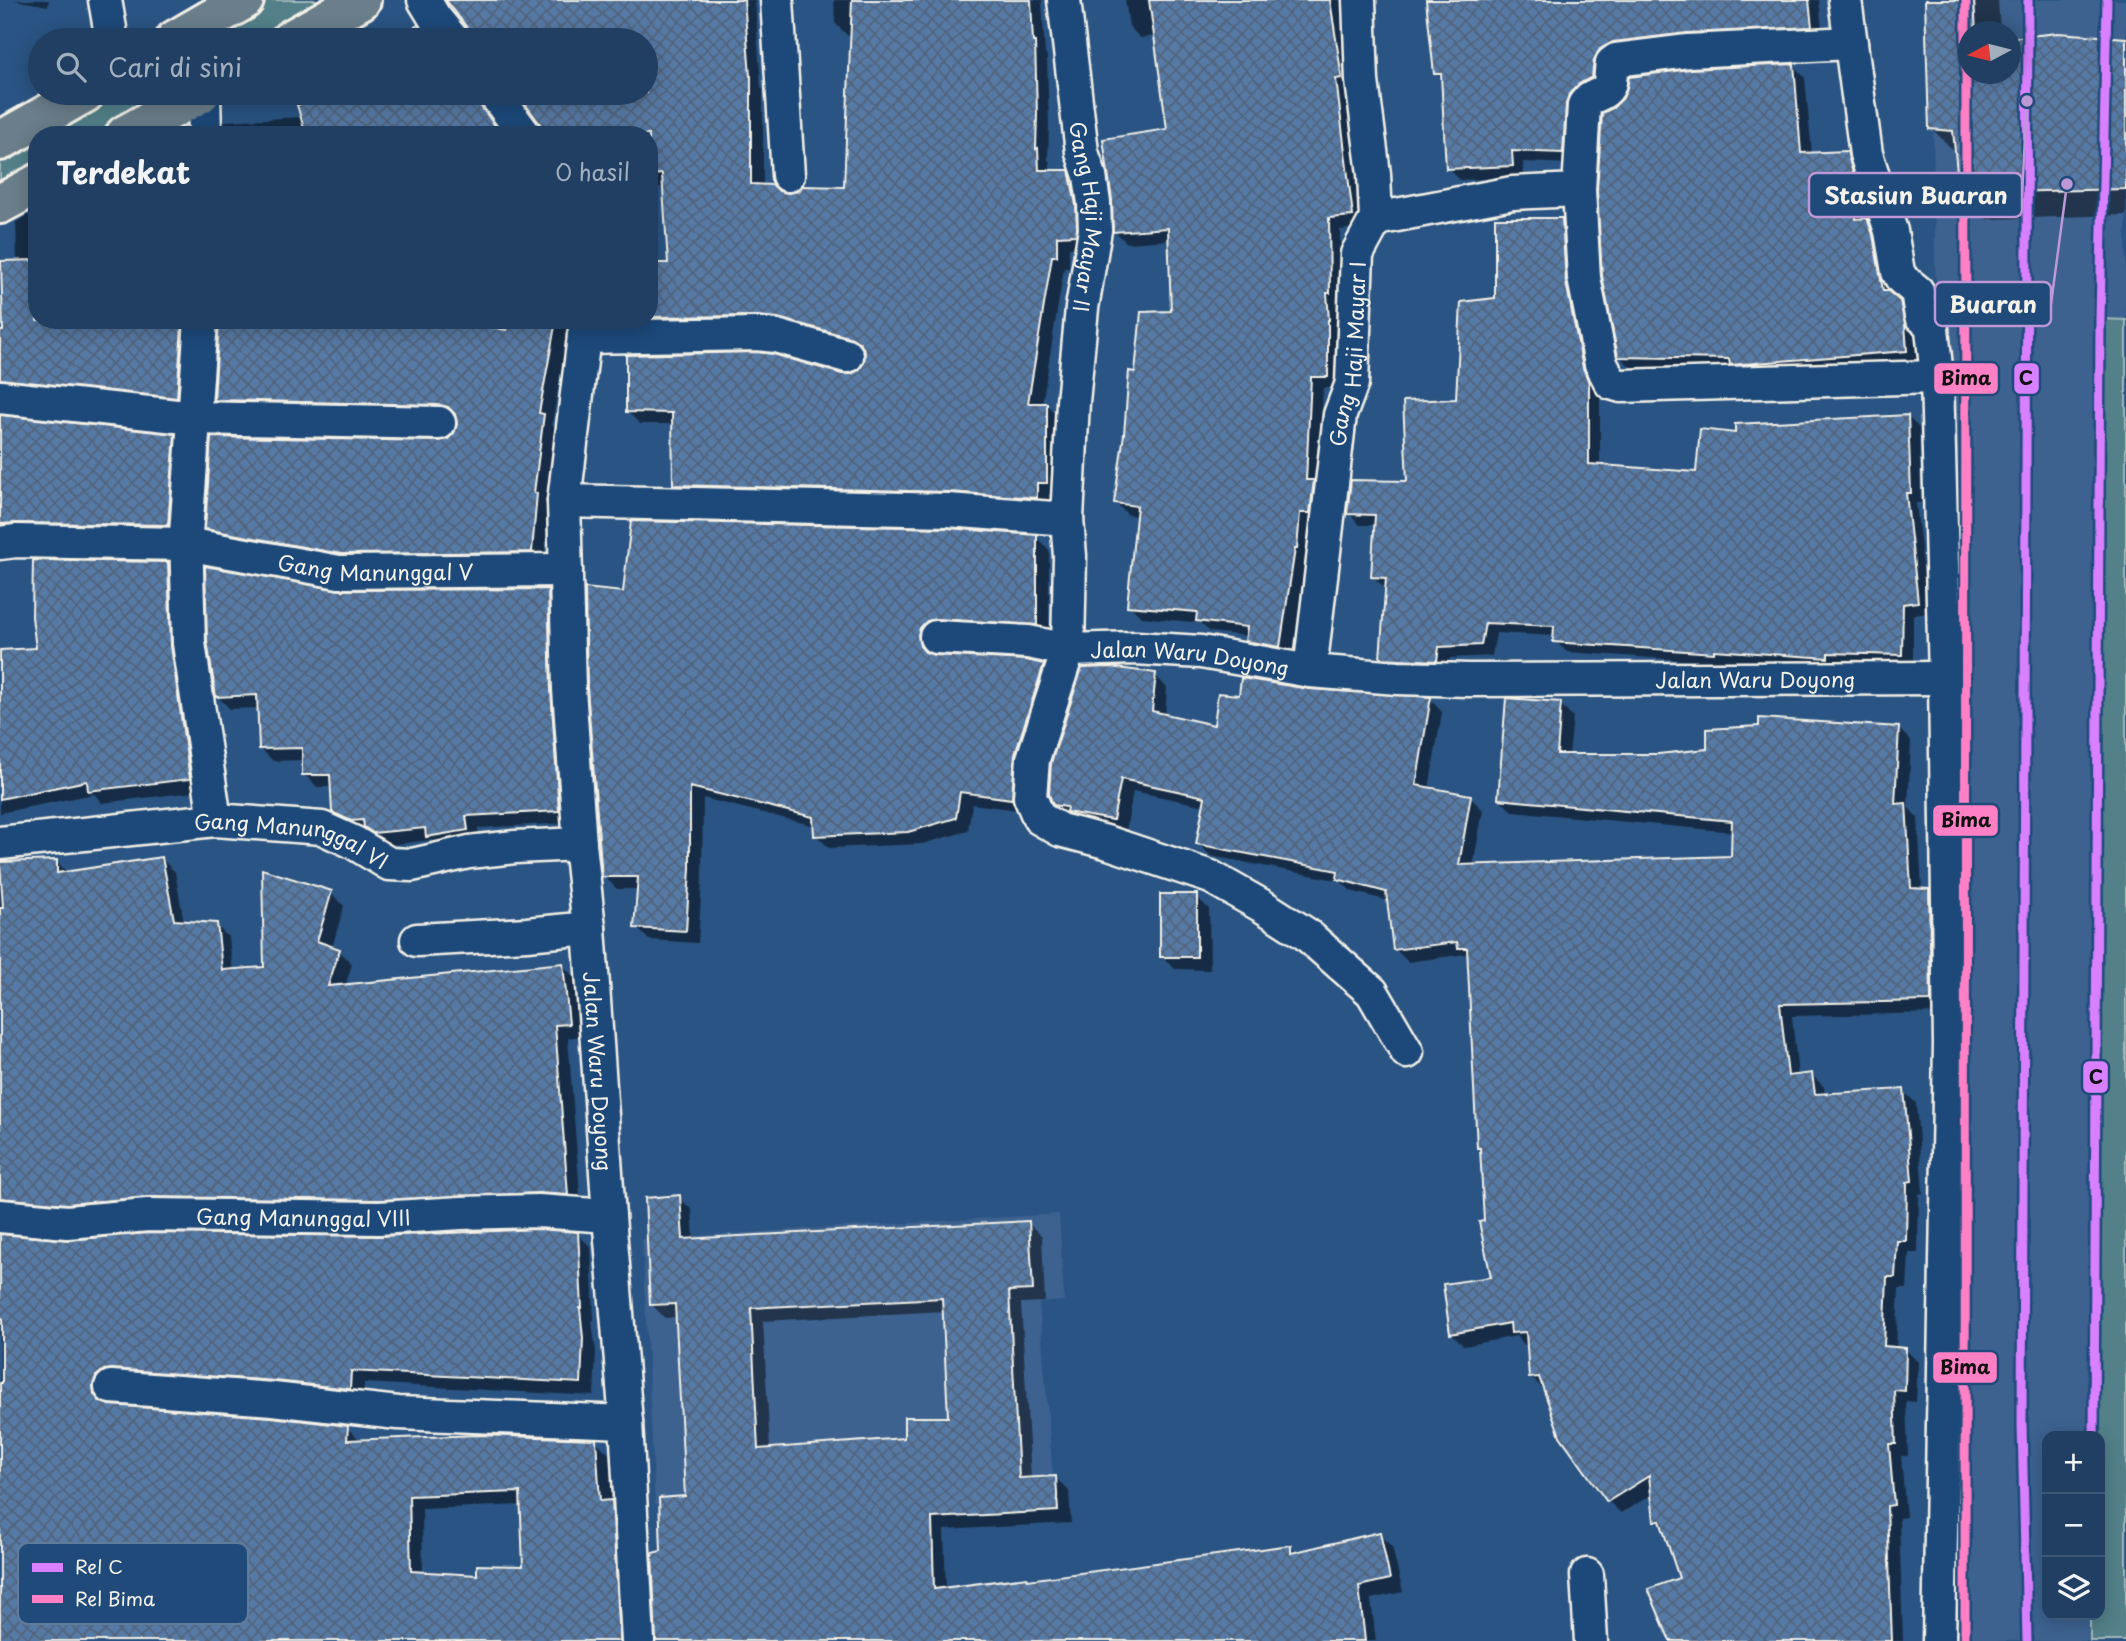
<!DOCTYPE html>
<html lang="id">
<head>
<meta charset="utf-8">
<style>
	body { margin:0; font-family:"Playpen Sans",sans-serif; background:#2d4a6b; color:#f1f3f6 }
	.controls { position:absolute; right:21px; bottom:21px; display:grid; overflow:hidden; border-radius:14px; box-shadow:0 4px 18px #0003 }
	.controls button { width:63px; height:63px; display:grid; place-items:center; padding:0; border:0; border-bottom:2px solid #3d5877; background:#203f62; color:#f1f3f6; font:35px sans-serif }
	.compass { position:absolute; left:1958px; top:21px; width:63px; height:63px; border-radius:50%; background:#203f62; box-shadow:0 4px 18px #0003; rotate:263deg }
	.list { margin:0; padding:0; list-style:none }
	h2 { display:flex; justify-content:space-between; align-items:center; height:91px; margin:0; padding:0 28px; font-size:30px }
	h2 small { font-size:23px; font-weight:400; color:#a2afbe }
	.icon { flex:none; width:38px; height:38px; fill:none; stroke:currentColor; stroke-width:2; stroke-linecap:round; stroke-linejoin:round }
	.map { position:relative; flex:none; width:2126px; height:1641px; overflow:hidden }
	.search { position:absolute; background:#203f62; box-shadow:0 4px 18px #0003; left:28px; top:28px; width:630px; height:77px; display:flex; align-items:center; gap:18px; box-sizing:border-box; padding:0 24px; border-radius:38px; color:#a2afbe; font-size:26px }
	.panel { position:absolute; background:#203f62; box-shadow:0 4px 18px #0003; left:28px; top:126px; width:630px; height:203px; border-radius:28px }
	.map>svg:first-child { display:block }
	.built { fill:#3c6290; fill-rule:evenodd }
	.green { fill:#528089; stroke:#a3b8b8; stroke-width:2 }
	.shadow { fill:#0007; fill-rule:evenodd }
	.building { fill:url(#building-cross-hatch); stroke:#f4f1e8; stroke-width:2; fill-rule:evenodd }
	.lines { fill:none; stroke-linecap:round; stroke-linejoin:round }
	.street-casing { stroke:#f4f1e8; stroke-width:37 }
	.primary-casing { stroke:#f4f1e8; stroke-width:44 }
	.street { stroke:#1f4a7a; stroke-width:32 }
	.primary { stroke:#6b7e8b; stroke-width:38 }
	.rail-1-casing { stroke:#1f4a7a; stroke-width:14 }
	.rail-2-casing { stroke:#1f4a7a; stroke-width:14 }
	.rail-1 { stroke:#d880ff; stroke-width:9 }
	.rail-2 { stroke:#ff80c5; stroke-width:9 }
	.labels { text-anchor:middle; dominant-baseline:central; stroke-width:5; stroke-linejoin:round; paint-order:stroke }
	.street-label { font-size:21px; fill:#f4f1e8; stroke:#1f4a7a }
	.key { fill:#1f4a7a; stroke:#5f7c9b; stroke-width:2 }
	.key-label { font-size:19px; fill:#f4f1e8 }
	.leader { fill:none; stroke:#be98d6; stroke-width:2.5 }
	.callout-dot { fill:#be98d6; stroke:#1f4a7a; stroke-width:2.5 }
	.callout { fill:#1f4a7a; stroke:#be98d6; stroke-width:2.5 }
	.callout-label { font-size:23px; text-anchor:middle; font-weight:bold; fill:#f4f1e8 }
	.line-badge { stroke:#1f4a7a; stroke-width:2.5 }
	.pale-badge-label { font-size:19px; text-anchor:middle; font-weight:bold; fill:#111 }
</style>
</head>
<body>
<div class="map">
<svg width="2126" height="1641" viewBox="0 0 2126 1641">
	<defs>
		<pattern id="building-cross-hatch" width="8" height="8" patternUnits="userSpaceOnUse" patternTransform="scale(1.75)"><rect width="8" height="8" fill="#577aa6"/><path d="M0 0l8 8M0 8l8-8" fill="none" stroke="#51647b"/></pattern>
	</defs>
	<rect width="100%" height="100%" fill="#2a5483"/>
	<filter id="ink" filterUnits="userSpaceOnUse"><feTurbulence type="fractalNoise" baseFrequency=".0143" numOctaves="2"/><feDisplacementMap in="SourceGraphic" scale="14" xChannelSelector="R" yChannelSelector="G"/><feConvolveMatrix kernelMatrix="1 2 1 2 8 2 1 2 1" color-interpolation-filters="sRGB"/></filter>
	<g filter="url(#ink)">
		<path class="built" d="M1931 0H2126V320L2101 319 2094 1436H2047V1615H2092V1641H1941L1937 377ZM1968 32H2010V74H1968Z
			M1059 1214 1064 1301 1039 1303 1053 1477 852 1495 655 1504 642 1239Z"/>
		<path class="green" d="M244 0H350L290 40H175Z
			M85 93H201L125 135H37V184L0 204V141Z
			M2100 319 2126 320V1641H2090V1615H2100V1436H2092Z"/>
		<path class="shadow" d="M14 0H49L48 6Z
			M448 0H755L761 88 763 90V186L789 195 846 189 852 36H848L835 23 834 0H1042L1045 54 1047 56 1049 127 1048 160 1050 162V172H1068L1081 185 1088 247 1069 248V268H1064L1042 405H1047L1059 418V495L1049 494V510L687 497 675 484 674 424H640L628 412 842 375 851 376 860 371 866 362V350L792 330H644L635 320H649V265H670L665 187 649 188V135L541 123 519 93H646V40H472L469 28Z
			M1125 0H1352L1353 89 1347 90 1364 227 1340 230 1341 304H1338L1340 331 1339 388H1323L1318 486 1308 560H1306L1292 658 1259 652 1247 640V636L1210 632 1200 623 1141 617 1129 605 1138 516 1128 515 1116 503 1137 373 1172 313 1171 240 1127 243 1115 232 1114 200 1169 131 1156 36 1140 38 1129 26Z
			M1438 0H1819L1823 38 1626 53 1574 164 1523 162 1524 177 1460 180 1448 168 1443 81 1436 73Z
			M1927 0H1998L2000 32H1968V74H2010V39L2058 35 2126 40V215L1987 219 1961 192 1957 154 1931 128Z
			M369 28 381 40H347Z
			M1794 66 1805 78 1812 154 1846 153 1858 165 1865 191 1866 219 1879 232 1884 249 1893 297 1911 315 1916 337 1918 362 1737 370 1632 368 1620 357Z
			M318 93H494L488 109 491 118 503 135H224L225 121 302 117 321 99Z
			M37 210V272H29L17 260 16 222Z
			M1561 219 1573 231 1594 381 1600 394V466L1698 473 1737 435 1908 417 1919 428 1921 503H1916L1928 613 1913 615V665L1839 668 1725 661V663L1567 652 1555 641 1556 636 1496 633 1492 656 1450 658 1448 671 1393 669 1381 657 1387 588H1385L1373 577 1376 525H1360L1349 513 1408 483 1457 400 1497 299Z
			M37 320H143L181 326 195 340 190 410 19 392 6 378Z
			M221 320H570L552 424 556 428 546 505 548 508 544 564 354 565 219 541 207 528 449 440 456 434 459 424 457 418 453 416 228 412 216 399Z
			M0 420 174 436 186 448 180 537 0 542Z
			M1036 537 1049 550V637L930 649 931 656 1043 666 1056 678 1025 811 972 804 968 831 922 844 829 848 816 835 815 826 703 798 702 882 698 943 649 940 636 927 639 889H617L604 876 624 594Z
			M168 564 180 577 202 791 102 803 94 794 0 813V652L38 650Z
			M547 590 560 603 571 823 478 828 480 842 440 848 432 840 387 845 371 832 365 833 347 825 334 812 332 787H317L304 774V760L273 761 260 748 259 708 230 709 217 696 339 592Z
			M1155 675 1167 688 1165 716 1216 727 1241 697 1308 691 1430 699 1442 712 1429 789 1470 797 1483 810 1473 867 1732 858 1733 832 1512 811 1499 799 1560 704 1573 717 1569 755 1659 756 1898 728 1911 741 1908 807 1918 818 1922 890H1929L1941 903 1943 1013 1792 1016 1798 1076 1811 1074 1824 1087 1825 1096 1903 1091 1916 1103 1923 1193 1919 1194 1918 1253H1909L1907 1289H1899L1896 1349H1905L1918 1362 1916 1402 1906 1401 1908 1456H1901L1906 1517 1899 1518 1903 1641H1672L1681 1579 1665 1529 1656 1520 1653 1494 1621 1513 1608 1501 1544 1390 1531 1377 1529 1345H1525L1516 1336 1464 1346 1451 1333 1493 1278 1485 1223 1482 1150 1479 1147 1469 957 1466 954 1408 962 1395 949 1389 901 1351 891 1341 881 1211 856 1198 843 1205 806 1133 791 1126 832 1068 817 1055 804Z
			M162 859 175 872 184 922 216 925 229 938 233 971 266 968 331 893 344 906 332 948 339 951 352 964 345 987 562 965 575 978 581 1036 568 1038 581 1207 0 1217V882L56 861 68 873Z
			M1196 896 1209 909 1210 970 1175 969 1161 956Z
			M679 1197 692 1210 694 1240 1028 1223 1042 1236 1045 1302 1021 1303 1031 1479 1056 1478 1069 1491 1071 1523 944 1530 946 1589 1029 1581 1290 1547 1297 1553 1379 1534 1392 1547 1403 1592 1371 1599 1376 1641H658L663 1553 687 1498 677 1317 665 1318 652 1305ZM944 1311 950 1419 906 1439 770 1450 763 1321Z
			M577 1234 591 1247 594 1320 592 1321 596 1352 594 1396 364 1383 363 1402 105 1399 106 1406 347 1428 361 1441H596L609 1454 612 1502 624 1515 631 1641H0V1236L66 1242ZM523 1505 525 1567 478 1577 423 1573 422 1509Z"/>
		<path class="building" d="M446 0H744L750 76H751V184L773 185 779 191 788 193 798 191 802 186 844 187 852 0H1031L1033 42H1035L1037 114 1036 149 1038 148 1039 170H1069L1076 205 1077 229 1076 235 1057 236V256H1052L1028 403H1047V483H1037V498L948 492 673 485 672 413 626 412V355L756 352 773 354 842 374H851L859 370 864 362 865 351 860 343 852 338 778 318 757 316 649 317V263H668L662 174 649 175V135H543L540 124 517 93H646V40H471L468 29Z
			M1149 0H1330L1342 78 1336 79 1353 216 1329 218 1330 293H1327L1329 320H1328V377H1311L1306 480H1314L1310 513H1300L1297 549H1295L1280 647 1245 641 1247 627 1196 621 1197 612 1127 606 1137 506 1114 503 1124 434 1129 371 1135 372 1141 312 1171 311 1168 228 1113 232 1112 200 1103 139 1167 129Z
			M1426 0H1809L1812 27 1687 33 1613 42 1600 49 1594 60 1592 77 1579 84 1569 94 1566 104 1563 153 1512 151 1513 166 1446 169 1441 74H1434Z
			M1925 0H1974L1976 32H1969V74H2011V38L2058 33 2126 38V189L1959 193 1953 131 1929 129Z
			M418 25 429 40H391Z
			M369 26 377 40H344Z
			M1794 64 1801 153 1847 151 1854 177 1856 219 1867 218 1873 235 1883 291H1888L1900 301 1905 324 1907 351 1730 365 1729 359 1618 357 1602 276 1597 190 1602 113 1613 108 1623 98 1627 88 1629 77 1690 69Z
			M316 93H476L479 104 502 135H306L297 105 319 98Z
			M1495 218H1562L1566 282 1583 368 1589 382V464L1696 472 1700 429 1735 433V424L1908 415 1911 493H1906L1918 602 1903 604 1902 655 1828 653V658L1714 650V653L1553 642 1554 626 1485 623 1481 645 1439 647 1437 661 1380 658 1386 578 1371 577 1375 515 1347 514 1351 480 1407 481 1403 401 1456 399 1461 302 1495 298Z
			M37 260V321L154 320 182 325 177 398 0 379V331H3L1 261Z
			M219 320H454L507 330 508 320H523L555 326 539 413 544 414 534 493H537L532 552 341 554 205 529 211 437 439 441 448 439 454 433 457 424 455 414 448 407 439 405 214 400Z
			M0 415 175 434 168 525 16 523 0 524Z
			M631 521 947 528 1037 535V625L936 619 927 621 920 628 918 635 920 646 925 652 934 655 1026 660 1044 664 1015 754 1012 799 960 792 956 818 908 832 814 836 813 817 690 787V869L686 931 634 928 638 877H602L587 688 585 588 623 592Z
			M33 560 168 562 171 646 190 779 88 791 87 781 0 799V650L36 648 32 617Z
			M205 566 339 590 548 589 551 690 559 811 466 816 468 830 426 837 425 828 373 833 364 827 363 820 351 821 332 812 330 775H302V748L259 749 257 695 216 697 207 641Z
			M1110 667 1156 673 1152 711 1214 725 1218 693 1239 695 1241 678 1309 689 1431 697 1416 785 1471 795 1459 865 1731 856 1732 821 1498 799 1506 698 1561 702 1557 754H1658L1707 749V729L1759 726V718L1899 727 1895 804 1906 803 1911 888 1929 889 1931 1001 1780 1004 1788 1076 1812 1073 1815 1094 1904 1089 1912 1181 1907 1182 1906 1241H1897L1895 1277H1887L1884 1346 1906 1348 1905 1391 1894 1390 1896 1444H1889L1894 1505 1887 1506 1892 1641H1670L1648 1589 1679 1578 1660 1521H1654L1649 1476 1607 1502 1560 1436 1539 1377 1529 1378 1526 1332 1511 1333 1510 1323 1450 1334 1443 1284 1491 1277 1479 1222 1484 1221 1480 1148H1477L1467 948H1458L1457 942 1393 950 1386 892 1337 879 1338 871 1196 844 1205 797 1121 779 1113 820 1066 812 1067 807 1053 805 1049 794 1051 763 1082 668Z
			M162 857 174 920 217 923 222 970 264 967 262 869 332 891 317 941 340 949 328 986 563 963 569 1024 555 1025 568 1195 538 1193 379 1200 148 1197 67 1204 0 1198V908H3L0 862 57 860V873Z
			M1160 894H1197V957H1160Z
			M680 1195 683 1239 1029 1221 1033 1290 1009 1291 1019 1478 1056 1476 1058 1511 932 1518 934 1589 1027 1577 1028 1580 1291 1545V1553L1380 1532 1390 1579 1359 1586 1365 1641H656L652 1553 661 1551 659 1498 685 1496 675 1304 650 1305 645 1198ZM942 1298 948 1417H904V1438L758 1449 751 1308Z
			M538 1229 578 1232 582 1308H580L583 1338 581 1383 351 1371 350 1389 275 1381 112 1369 104 1370 96 1376 93 1385 94 1394 100 1402 110 1405 271 1417 348 1426 347 1440 479 1435 596 1439 600 1501 612 1500 620 1641H0V1383H2V1318H0V1234L69 1240 149 1233 379 1236ZM520 1492 523 1566 477 1565V1575L411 1571 409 1496Z"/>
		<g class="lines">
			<defs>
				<g id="street">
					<path d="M105 0 112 40"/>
					<path d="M424 0 435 18 453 40"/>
					<path d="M777 0 788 175"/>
					<path id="s1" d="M1064 0 1082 152 1090 176 1094 203 1095 230 1082 308 1073 402 1067 519 1070 556 1068 650 1136 648 1201 652 1310 671 1398 678 1469 680 1945 678"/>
					<path d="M1845 0 1866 154 1891 231 1898 272 1902 279 1917 291 1921 316 1929 323 1932 329 1937 377 1945 678 1950 1044 1939 1641"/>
					<path d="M204 93 205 135"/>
					<path d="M494 93 525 135"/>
					<path d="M1579 190 1584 278 1601 364 1611 383 1621 386 1937 377"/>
					<path d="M1376 219 1512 193 1579 190 1584 105C1591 93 1607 97 1610 82 1611 76 1611 69 1612 63L1616 60 1688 51 1851 43"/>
					<path d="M201 320 186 534 189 643 215 820"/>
					<path id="s2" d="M586 320 564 501 569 689 580 844 589 928 609 1216 626 1422 638 1641"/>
					<path d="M584 337 757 334 776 336 847 356"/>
					<path d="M0 397 195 418 439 423"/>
					<path d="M564 501 948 510 1067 519"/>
					<path id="s3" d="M0 543 16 541 186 544 339 572 566 570"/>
					<path d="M936 637 1028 642 1068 650 1033 759 1030 797 1039 818 1060 830 1106 842 1211 877 1264 907 1306 934 1372 992 1407 1052"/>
					<path id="s4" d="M1310 671 1340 415 1352 383 1357 254 1376 219 1374 174 1362 81 1359 0"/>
					<path id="s5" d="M0 843 215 820 322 828 353 842 389 864 412 865 469 852 515 847 580 844"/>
					<path d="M417 940 527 934 589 928"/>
					<path id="s6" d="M0 1216 67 1222 148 1215 379 1218 461 1213 538 1211 609 1216"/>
					<path d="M111 1387 273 1399 398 1413 626 1422"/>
					<path d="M1587 1575 1591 1641"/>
				</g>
				<path id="primary" d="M175 40 244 0
					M290 40 361 0
					M125 135 201 93
					M0 141 85 93
					M0 204 37 184"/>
			</defs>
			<use href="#street" class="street-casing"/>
			<use href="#primary" class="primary-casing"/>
			<use href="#street" class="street"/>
			<use href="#primary" class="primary"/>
			<defs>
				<path id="rail-1" d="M2094 1436 2100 319 2107 0
					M2027 1641 2022 1424 2028 0"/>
				<path id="rail-2" d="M1965 1641 1966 0"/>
			</defs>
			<use href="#rail-1" class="rail-1-casing"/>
			<use href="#rail-2" class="rail-2-casing"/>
			<use href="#rail-1" class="rail-1"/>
			<use href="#rail-2" class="rail-2"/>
		</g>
	</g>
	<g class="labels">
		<g class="street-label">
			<text stroke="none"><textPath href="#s1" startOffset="219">Gang Haji Mayar II</textPath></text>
			<text stroke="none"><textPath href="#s4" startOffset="320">Gang Haji Mayar I</textPath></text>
			<text stroke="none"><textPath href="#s3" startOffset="378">Gang Manunggal V</textPath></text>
			<text stroke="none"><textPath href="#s1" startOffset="777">Jalan Waru Doyong</textPath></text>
			<text stroke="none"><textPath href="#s1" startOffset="1344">Jalan Waru Doyong</textPath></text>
			<text stroke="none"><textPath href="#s5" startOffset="296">Gang Manunggal VI</textPath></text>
			<text stroke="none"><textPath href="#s2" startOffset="754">Jalan Waru Doyong</textPath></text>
			<text stroke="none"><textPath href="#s6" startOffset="304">Gang Manunggal VIII</textPath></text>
		</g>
	</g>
	<rect x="18" y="1543" width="230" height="81" rx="10" class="key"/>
	<rect x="32" y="1563" width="31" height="9" fill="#d880ff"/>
	<rect x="32" y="1595" width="31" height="8" fill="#ff80c5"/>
	<g class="key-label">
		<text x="75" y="1574">Rel C</text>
		<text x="75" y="1606">Rel Bima</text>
	</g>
	<path class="leader" d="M2027 101L2022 195M2067 184L2051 304"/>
	<g class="callout-dot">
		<circle cx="2027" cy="101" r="7"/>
		<circle cx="2067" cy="184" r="7"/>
	</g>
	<g class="callout">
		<rect x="1809" y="173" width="213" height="44" rx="7"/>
		<rect x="1935" y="282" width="116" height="44" rx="7"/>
	</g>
	<g class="callout-label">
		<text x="1916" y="204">Stasiun Buaran</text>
		<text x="1993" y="313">Buaran</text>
	</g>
	<g class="line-badge">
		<rect x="1933" y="362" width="66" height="33" rx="7" fill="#ff80c5"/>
		<rect x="2013" y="362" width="27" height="33" rx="7" fill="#d880ff"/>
		<rect x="1932" y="804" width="67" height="33" rx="7" fill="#ff80c5"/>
		<rect x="2082" y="1060" width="27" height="34" rx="7" fill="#d880ff"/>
		<rect x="1932" y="1351" width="66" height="33" rx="7" fill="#ff80c5"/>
	</g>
	<g class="pale-badge-label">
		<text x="1966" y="385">Bima</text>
		<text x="2026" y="385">C</text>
		<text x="1966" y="827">Bima</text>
		<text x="2096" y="1084">C</text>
		<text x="1965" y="1374">Bima</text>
	</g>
</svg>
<div class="controls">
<button>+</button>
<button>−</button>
<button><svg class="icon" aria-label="layers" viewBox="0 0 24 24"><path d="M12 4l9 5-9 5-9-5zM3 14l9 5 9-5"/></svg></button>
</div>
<svg class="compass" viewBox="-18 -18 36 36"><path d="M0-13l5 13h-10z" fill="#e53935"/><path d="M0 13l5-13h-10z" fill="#a2afbe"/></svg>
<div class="search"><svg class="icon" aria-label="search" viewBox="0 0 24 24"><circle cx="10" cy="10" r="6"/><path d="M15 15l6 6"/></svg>Cari di sini</div>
<section class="panel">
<h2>Terdekat<small>0 hasil</small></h2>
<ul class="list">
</ul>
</section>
</div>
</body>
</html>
